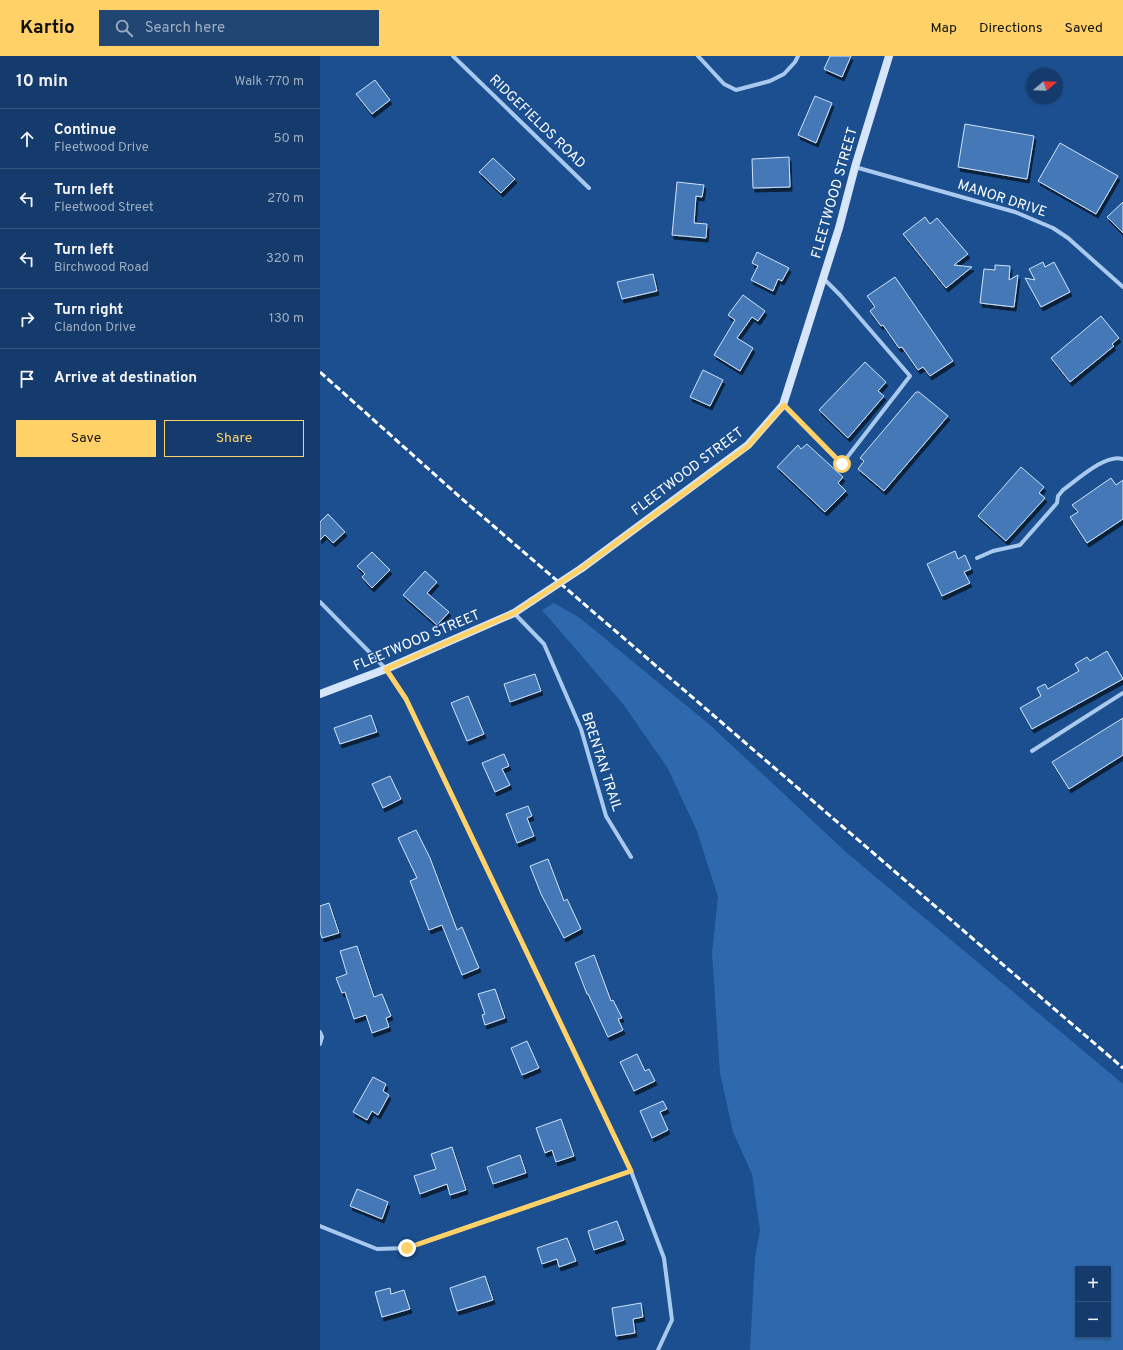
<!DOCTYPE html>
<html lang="en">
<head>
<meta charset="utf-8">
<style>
	body { margin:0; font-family:Overpass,sans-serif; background:#214673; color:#f1f3f6 }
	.controls { position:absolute; right:12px; bottom:12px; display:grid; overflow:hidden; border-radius:0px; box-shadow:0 1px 3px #0004 }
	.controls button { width:36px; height:36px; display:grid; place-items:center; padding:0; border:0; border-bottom:1px solid #33557e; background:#143b6b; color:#f1f3f6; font:20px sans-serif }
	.compass { position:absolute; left:707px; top:12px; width:36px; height:36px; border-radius:50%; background:#143b6b; box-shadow:0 1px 3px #0004; rotate:71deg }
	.stop { position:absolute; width:12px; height:12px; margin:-9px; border:3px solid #ffd166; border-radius:50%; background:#fff }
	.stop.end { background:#ffd166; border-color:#fff; box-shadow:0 1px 4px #0008 }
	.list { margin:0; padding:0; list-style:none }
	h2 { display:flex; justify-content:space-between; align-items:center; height:52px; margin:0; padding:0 16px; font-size:17px }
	h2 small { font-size:13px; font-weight:400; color:#9dadc1 }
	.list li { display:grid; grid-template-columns:26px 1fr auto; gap:12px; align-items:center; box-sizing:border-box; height:60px; padding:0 16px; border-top:1px solid #33557e }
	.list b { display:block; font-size:15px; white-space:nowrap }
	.list p { margin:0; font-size:13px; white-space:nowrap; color:#9dadc1 }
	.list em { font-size:13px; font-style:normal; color:#9dadc1 }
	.actions { display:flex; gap:8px; padding:12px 16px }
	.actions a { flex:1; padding:9px 0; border:1px solid #ffd166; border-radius:0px; text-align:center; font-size:14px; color:#ffd166 }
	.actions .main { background:#ffd166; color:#111 }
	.icon { flex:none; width:22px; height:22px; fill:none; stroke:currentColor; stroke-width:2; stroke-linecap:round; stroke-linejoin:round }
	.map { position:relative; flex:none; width:803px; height:1294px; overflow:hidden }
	header { display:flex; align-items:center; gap:24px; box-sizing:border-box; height:56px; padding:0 20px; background:#ffd166; color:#111 }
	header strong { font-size:19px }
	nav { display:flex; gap:22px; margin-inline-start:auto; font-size:14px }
	.search { width:280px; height:36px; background:#214673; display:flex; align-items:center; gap:10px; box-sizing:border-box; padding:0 14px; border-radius:0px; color:#9dadc1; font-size:15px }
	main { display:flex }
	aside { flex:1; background:#143b6b }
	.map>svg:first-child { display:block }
	.green { fill:#2e69ad; fill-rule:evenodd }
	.building { fill:#4478b7; stroke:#cfe3fa; filter:url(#shadow) }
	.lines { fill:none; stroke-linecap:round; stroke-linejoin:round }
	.street { stroke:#a9c9ee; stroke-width:4 }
	.secondary { stroke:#d6e6fa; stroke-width:8 }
	.rail { stroke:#fff; stroke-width:3; stroke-dasharray:7 3; stroke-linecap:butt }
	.secondary-bridge { stroke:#d6e6fa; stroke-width:8 }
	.route { stroke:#ffd166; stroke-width:5 }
	.labels { text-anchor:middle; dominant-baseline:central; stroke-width:3; stroke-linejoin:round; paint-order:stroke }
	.street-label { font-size:14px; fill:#fff; stroke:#1b4f8f }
</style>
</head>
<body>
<header>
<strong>Kartio</strong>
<div class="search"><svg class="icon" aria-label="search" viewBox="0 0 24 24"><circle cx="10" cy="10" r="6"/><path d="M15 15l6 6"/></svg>Search here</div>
<nav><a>Map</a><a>Directions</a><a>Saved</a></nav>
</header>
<main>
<aside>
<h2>10 min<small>Walk · 770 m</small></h2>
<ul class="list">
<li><svg class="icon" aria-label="ahead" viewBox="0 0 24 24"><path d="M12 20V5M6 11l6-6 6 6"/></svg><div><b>Continue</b><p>Fleetwood Drive</p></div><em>50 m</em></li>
<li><svg class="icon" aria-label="left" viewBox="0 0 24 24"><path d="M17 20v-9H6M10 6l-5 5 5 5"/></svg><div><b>Turn left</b><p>Fleetwood Street</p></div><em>270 m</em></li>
<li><svg class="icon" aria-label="left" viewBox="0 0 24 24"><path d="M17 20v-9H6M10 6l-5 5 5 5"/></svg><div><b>Turn left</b><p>Birchwood Road</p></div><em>320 m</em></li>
<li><svg class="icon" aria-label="right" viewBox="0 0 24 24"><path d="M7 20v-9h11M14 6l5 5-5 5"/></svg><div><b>Turn right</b><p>Clandon Drive</p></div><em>130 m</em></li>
<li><svg class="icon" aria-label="arrive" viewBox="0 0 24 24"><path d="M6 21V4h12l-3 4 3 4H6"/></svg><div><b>Arrive at destination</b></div></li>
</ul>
<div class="actions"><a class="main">Save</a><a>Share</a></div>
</aside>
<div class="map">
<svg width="803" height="1294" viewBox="0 0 803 1294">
	<defs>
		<filter id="shadow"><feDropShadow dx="2" dy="4" stdDeviation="0" flood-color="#0009"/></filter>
	</defs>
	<rect width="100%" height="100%" fill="#1b4f8f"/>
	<path class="green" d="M234 547 260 562 390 669 527 797 803 1028V1294H430L435 1201 440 1174 432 1118 413 1076 400 1017 392 897 398 841 377 775 347 711 303 648 222 554ZM758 1213H788V1279H758Z"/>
	<path class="building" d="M510 0H531L522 21 504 13Z
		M55 24 70 44 52 58 36 38Z
		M495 40 512 47 496 87 478 79Z
		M645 68 714 80 707 123 638 111Z
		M740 87 798 120 776 158 718 125Z
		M469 101 470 131 433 132 432 103Z
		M173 102 195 123 181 137 159 116Z
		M357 126 384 129 382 141 376 140 374 167 387 168 386 182 352 179Z
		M803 146V177L787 161Z
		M605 161 610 168 617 162 648 198 634 209 652 211 626 232 583 178Z
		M437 196 469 212 462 225 458 223 453 235 431 224 438 210 432 207Z
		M723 206 725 211 734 206 750 236 721 251 705 222 715 224 709 213Z
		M675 209 690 210 689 224 698 219 694 251 660 247 664 213 675 214Z
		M333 218 337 235 302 243 297 226Z
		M575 221 633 305 610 320 603 311 598 314 582 291 579 292 563 269 561 270 550 255 555 251 547 240Z
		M423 239 445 255 438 265 432 261 417 282 433 292 420 315 394 299 415 264 408 259Z
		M781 260 799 282 792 288 794 290 750 326 731 302Z
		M545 306 566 326 558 335 564 340 528 382 499 354Z
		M383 314 403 324 390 350 370 341Z
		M596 336H599L628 360 564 435 538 413 544 405 540 402Z
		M487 388 523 421 518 427 526 435 505 456 457 411 478 389 481 393Z
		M701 411 724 431 719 437 725 442 686 485 658 460Z
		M791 422 796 429 803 424V463L767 487 750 461 758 456 752 449Z
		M8 458 25 476 13 487 5 479 0 484V466Z
		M635 495 638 503 645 499 651 513 644 516 650 527 622 540 607 508Z
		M52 496 70 514 52 532 42 521 45 518 37 510Z
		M105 515 117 526 107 537 129 556 117 569 83 539Z
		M787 595 803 623 712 673 700 652 721 640 717 632 725 628 728 633 759 615 755 608 767 601 770 605Z
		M215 618 221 635 190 646 184 628Z
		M148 640 164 678 147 685 131 647Z
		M51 659 57 676 20 688 14 672Z
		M803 662V699L749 733 732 706Z
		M184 698 189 710 182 713 190 729 175 736 162 707Z
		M70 720 81 743 63 752 52 728Z
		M208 750 212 760 207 762 214 780 197 787 186 758Z
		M96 774 110 802 137 874 142 871 159 912 142 919 122 869 109 874 90 825 97 822 78 782Z
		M228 803 244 845 247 843 261 873 244 882 221 838 210 810Z
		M9 847 19 877 2 882 0 876V850Z
		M37 890 54 941 62 938 71 960 66 962 69 971 52 977 46 959 34 963 25 936 22 937 16 922 27 918 20 895Z
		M274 899 291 945 293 944 302 962 298 963 303 974 288 981 268 938H267L255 907Z
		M175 933 185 962 165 969 162 959 165 958 158 938Z
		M207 985 219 1012 202 1019 191 992Z
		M317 998 325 1015 329 1013 335 1025 314 1035 300 1006Z
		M53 1021 66 1028 63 1035 69 1039 58 1059 52 1055 47 1064 33 1056Z
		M343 1045 347 1053 340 1056 348 1074 332 1082 320 1055Z
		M241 1063 254 1100 236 1106 232 1094 225 1097 216 1072Z
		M132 1091 146 1134 130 1139 127 1128 100 1138 94 1120 116 1113 111 1098Z
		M200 1099 206 1117 173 1128 167 1111Z
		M37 1133 68 1146 62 1163 30 1150Z
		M297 1165 304 1184 274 1194 268 1175Z
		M247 1182 256 1205 239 1211 237 1203 222 1208 217 1192Z
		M165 1220 173 1244 137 1255 130 1232Z
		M70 1232 71 1238 84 1234 90 1253 62 1261 55 1236Z
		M321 1247 323 1261 313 1263 315 1277 296 1280 292 1252Z"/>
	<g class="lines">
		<path class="street" d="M133 0 269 132
			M378 0 404 28 416 34 450 25 464 18 475 6 478 0
			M535 111 695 156 733 172 748 182 803 231
			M463 349 522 408 590 320 520 239 504 223
			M657 502 673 495 700 489 737 447 738 440 743 434C757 424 786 397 803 403
			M0 546 66 613 86 643 311 1115 344 1202 352 1264 338 1294
			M194 557 224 588 261 673 286 760 311 801
			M712 695 803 637
			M0 976 2 981 0 988
			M0 1170 57 1193 87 1192 311 1115"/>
		<path class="secondary" d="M262 512 428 389 463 349 519 172 535 111 569 0
			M0 638 66 613 194 557 212 545"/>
		<path class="rail" d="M0 316 141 442 803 1012"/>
		<path class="secondary-bridge" d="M212 545 262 512"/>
	</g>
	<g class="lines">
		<path class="route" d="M87 1192 311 1115 86 643 66 613 194 557 262 512 428 390 464 349 522 408"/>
	</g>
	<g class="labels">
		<g class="street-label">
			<text transform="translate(217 66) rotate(44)">RIDGEFIELDS ROAD</text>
			<text transform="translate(515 137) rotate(-74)">FLEETWOOD STREET</text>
			<text transform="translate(682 143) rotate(18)">MANOR DRIVE</text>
			<text transform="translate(368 416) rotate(-37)">FLEETWOOD STREET</text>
			<text transform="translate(97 585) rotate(-23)">FLEETWOOD STREET</text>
			<text transform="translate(281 706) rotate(72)">BRENTAN TRAIL</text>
		</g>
	</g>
</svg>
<div class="controls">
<button>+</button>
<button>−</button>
</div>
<svg class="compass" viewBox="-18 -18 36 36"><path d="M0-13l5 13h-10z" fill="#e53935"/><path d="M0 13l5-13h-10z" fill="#9dadc1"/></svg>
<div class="stop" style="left:522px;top:408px"></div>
<div class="stop end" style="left:87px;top:1192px"></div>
</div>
</main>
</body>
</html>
